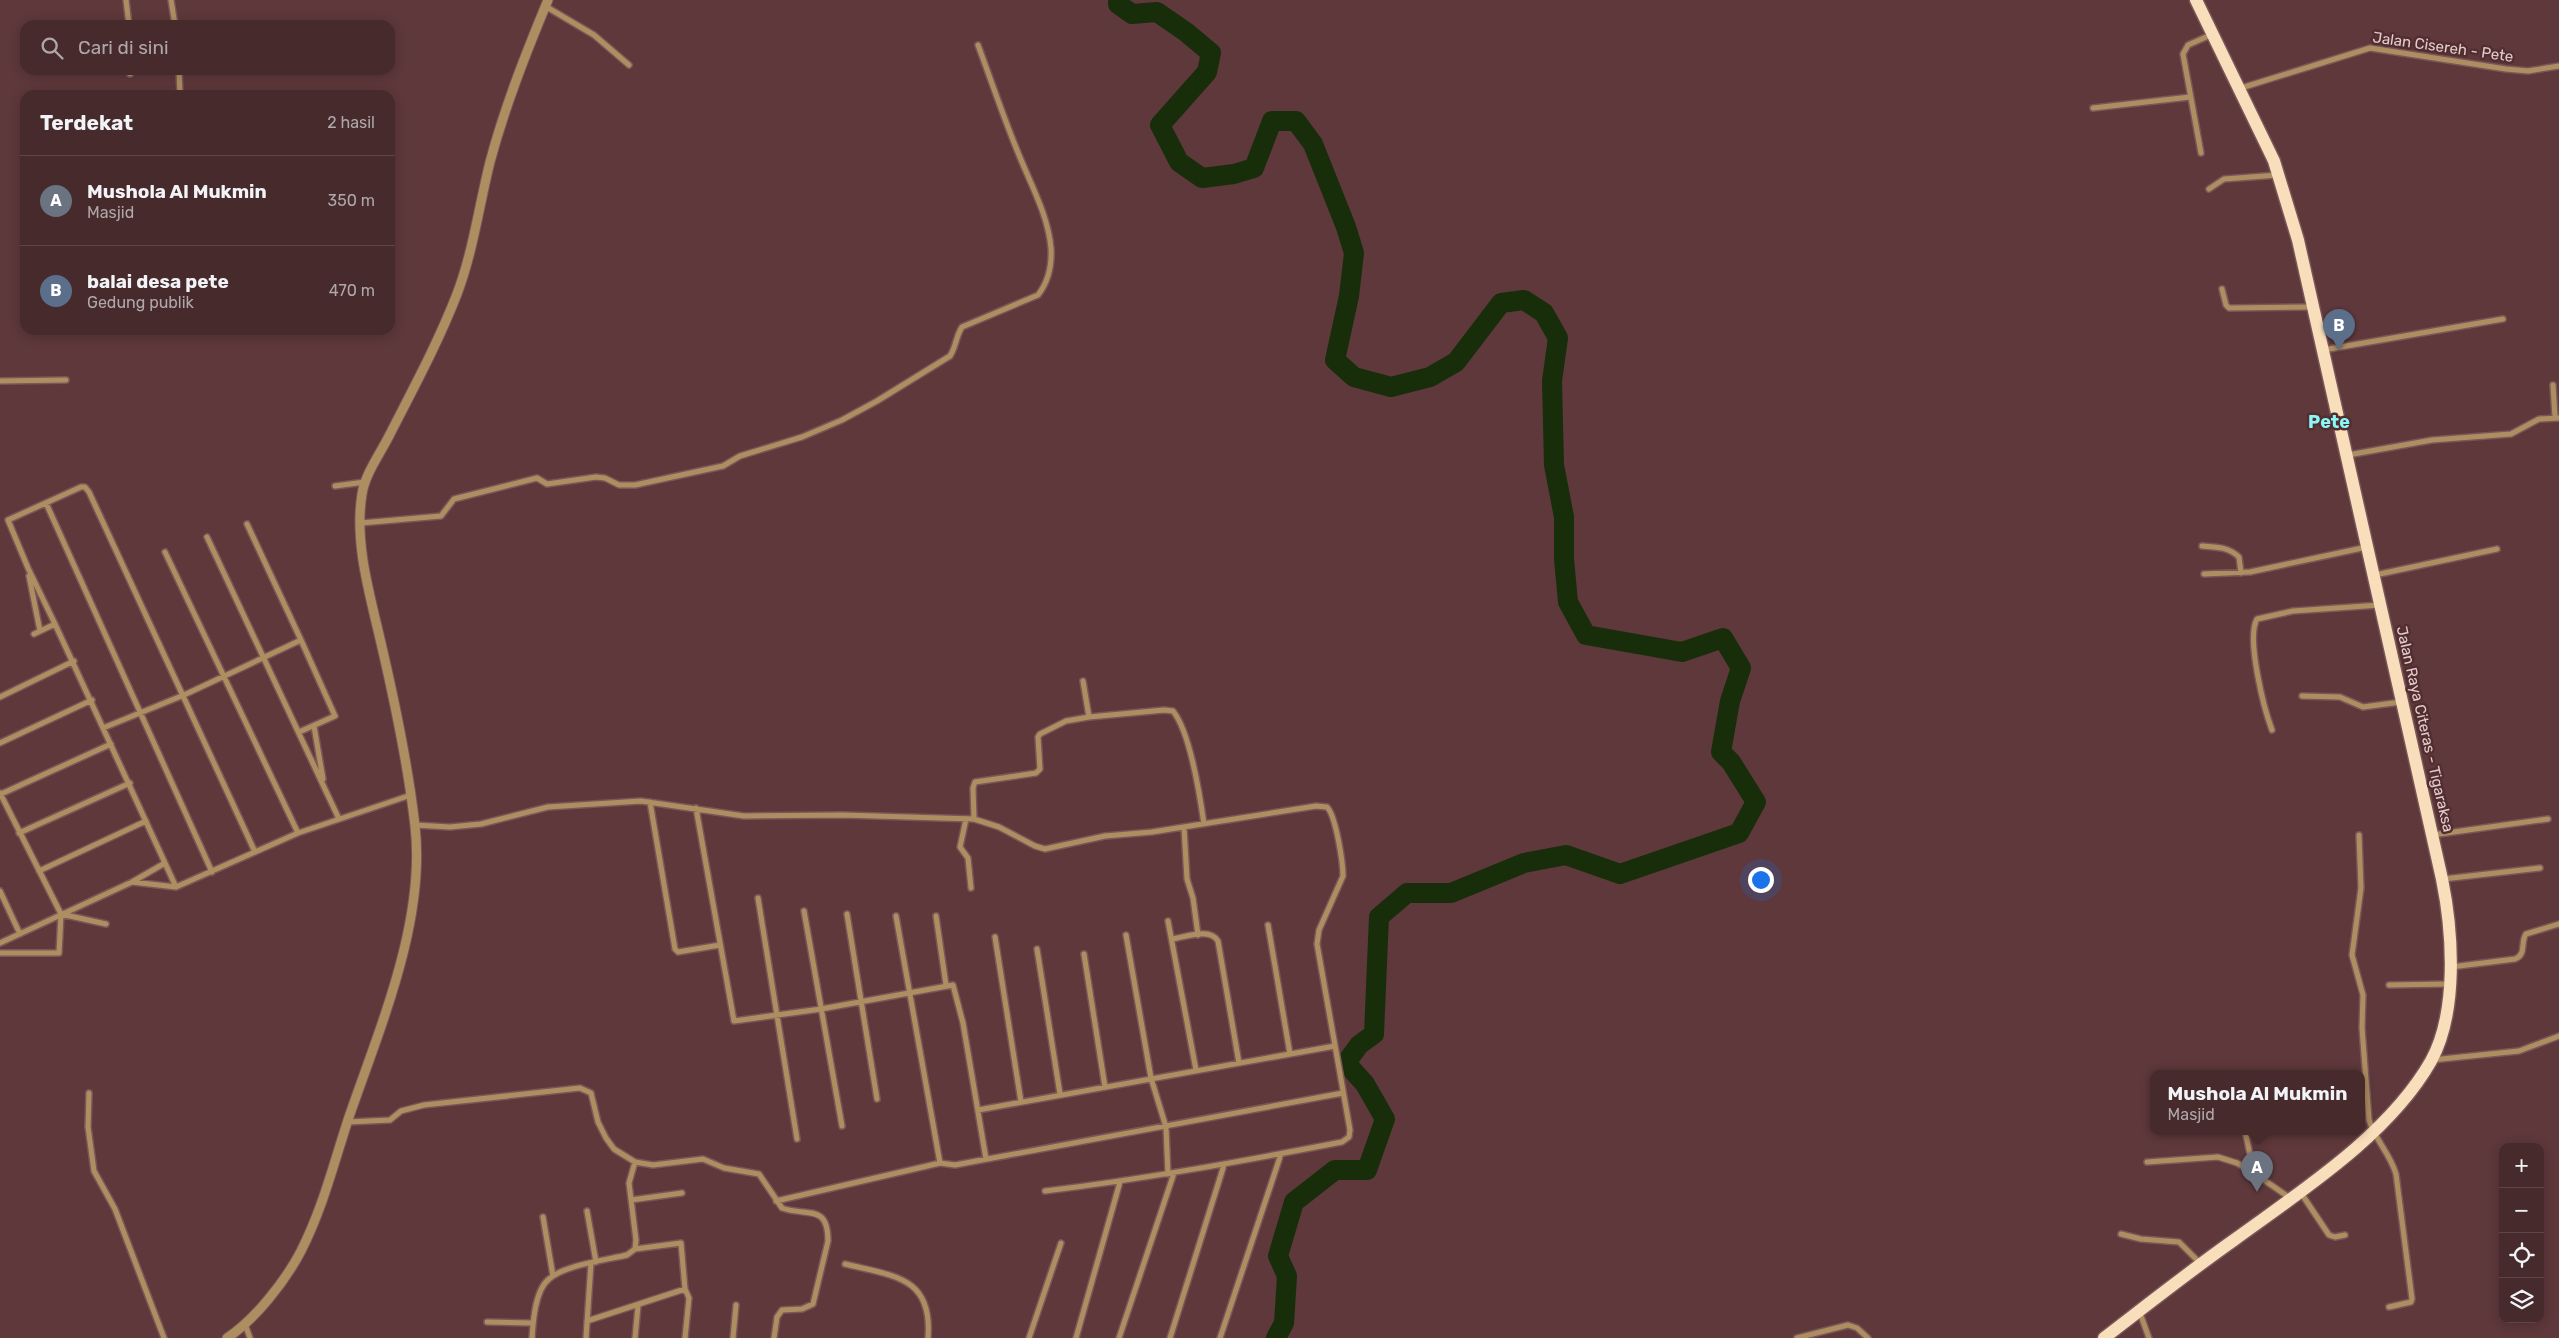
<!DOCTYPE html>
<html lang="id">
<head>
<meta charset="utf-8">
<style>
	body { margin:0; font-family:Rubik,sans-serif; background:#4d3234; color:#f1f3f6 }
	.controls { position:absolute; right:15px; bottom:15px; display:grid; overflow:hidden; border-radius:10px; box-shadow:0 2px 12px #0003 }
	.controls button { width:45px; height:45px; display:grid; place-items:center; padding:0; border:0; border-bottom:1px solid #5e4648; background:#462a2c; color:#f1f3f6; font:25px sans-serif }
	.you { position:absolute; left:1760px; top:879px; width:18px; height:18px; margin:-12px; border:4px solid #fff; border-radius:50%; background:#1a73e8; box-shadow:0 0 0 8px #1a73e833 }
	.badge { display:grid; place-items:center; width:32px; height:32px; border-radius:50%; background:#52cdcd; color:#fff; font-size:16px; font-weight:700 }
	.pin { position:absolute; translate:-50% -41px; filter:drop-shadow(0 1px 2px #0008) }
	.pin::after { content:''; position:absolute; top:26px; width:18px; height:15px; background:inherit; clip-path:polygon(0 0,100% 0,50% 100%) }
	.popup { position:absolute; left:2150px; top:1070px; width:215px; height:65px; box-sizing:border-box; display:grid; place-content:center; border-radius:10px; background:#462a2c; filter:drop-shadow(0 1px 4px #0005); font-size:16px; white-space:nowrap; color:#b0a7a9 }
	.popup b { font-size:19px; color:#f1f3f6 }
	.popup::after { content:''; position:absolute; left:50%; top:100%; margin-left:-10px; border:10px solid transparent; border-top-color:#462a2c }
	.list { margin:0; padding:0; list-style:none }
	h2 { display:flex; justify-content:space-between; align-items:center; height:65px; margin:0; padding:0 20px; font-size:21px }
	h2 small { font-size:16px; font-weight:400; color:#b0a7a9 }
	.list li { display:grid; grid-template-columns:32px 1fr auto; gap:15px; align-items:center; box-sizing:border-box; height:90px; padding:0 20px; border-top:1px solid #5e4648 }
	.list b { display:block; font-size:19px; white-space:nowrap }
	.list p { margin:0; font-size:16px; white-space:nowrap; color:#b0a7a9 }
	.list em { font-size:16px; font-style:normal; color:#b0a7a9 }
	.icon { flex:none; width:28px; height:28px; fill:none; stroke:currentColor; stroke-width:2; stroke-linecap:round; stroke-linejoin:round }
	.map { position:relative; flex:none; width:2559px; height:1338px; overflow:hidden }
	.search { position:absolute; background:#462a2c; box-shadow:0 2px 12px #0003; left:20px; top:20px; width:375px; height:55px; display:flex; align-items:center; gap:12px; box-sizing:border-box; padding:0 18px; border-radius:15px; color:#b0a7a9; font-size:19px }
	.panel { position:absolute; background:#462a2c; box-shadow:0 2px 12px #0003; left:20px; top:90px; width:375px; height:245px; border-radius:15px }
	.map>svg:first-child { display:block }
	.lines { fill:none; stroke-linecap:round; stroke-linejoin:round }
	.river { stroke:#182e0b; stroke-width:20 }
	.minor-casing { stroke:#795658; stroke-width:8 }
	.tertiary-casing { stroke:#795658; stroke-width:11 }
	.primary-casing { stroke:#795658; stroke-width:15 }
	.minor { stroke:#ae8e61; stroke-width:5 }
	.tertiary { stroke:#ae8e61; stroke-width:9 }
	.primary { stroke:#f9debb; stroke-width:12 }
	.labels { text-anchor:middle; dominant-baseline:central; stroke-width:5; stroke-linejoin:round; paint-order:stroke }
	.street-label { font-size:15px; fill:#e4cccd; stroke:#532e30 }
	.quarter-label { font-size:18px; font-weight:bold; fill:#8af6f6; stroke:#532e30 }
</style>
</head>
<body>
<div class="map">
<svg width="2559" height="1338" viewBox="0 0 2559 1338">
	<rect width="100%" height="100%" fill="#5e383b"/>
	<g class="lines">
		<path class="river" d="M1118 0V4L1132 14 1157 12 1186 32 1211 53 1207 72 1160 125 1179 162 1202 178 1234 174 1254 168 1272 121H1296L1313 144 1346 227 1354 253 1349 296 1335 360 1354 377 1391 387 1430 377 1456 362 1501 303 1524 300 1544 313 1558 338 1552 381 1554 465 1564 517V559L1568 602 1586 635 1682 652 1723 638 1741 668 1730 701 1721 752 1731 762 1756 802 1739 833 1620 874 1566 855 1524 863 1451 893H1407L1379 917 1374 1034 1359 1045 1346 1063 1365 1084 1385 1119 1367 1170H1335L1294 1202 1278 1256 1287 1276 1284 1323 1276 1338"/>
		<defs>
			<path id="minor" d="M126 0 129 25
				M171 0 175 25
				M545 6 594 35 629 65
				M130 70V74
				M179 70 180 95
				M2241 88 2370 48 2506 69 2528 71 2559 66
				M2093 108 2190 97
				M2201 153 2183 54 2188 45 2213 34
				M2209 189 2224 179 2278 175
				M2222 289 2226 305 2229 308 2313 307
				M2323 350 2503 319
				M0 381 66 380
				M2553 385 2555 417
				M2348 455 2432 440 2511 434 2539 419 2559 418
				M335 486 365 482
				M46 503 212 872
				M361 523 441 516 454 499 537 478 547 484 596 477 605 478 619 485H635L723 466 740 456 802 437 842 420 877 401 950 356C956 347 956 336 962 327L1038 295C1049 281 1052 266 1051 248 1048 214 1029 181 1017 150 1003 116 991 80 978 45
				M207 537 339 819
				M2202 546C2217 547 2228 547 2239 557L2241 573
				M165 552 298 833
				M2204 574 2250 572 2367 547
				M2375 575 2497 549
				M29 576 40 631
				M55 624 103 728 184 695 301 640 247 524
				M34 634 55 624 28 568 8 520 81 487H85L89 492 255 852
				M2302 696 2340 697 2363 707 2401 702
				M0 697 74 661
				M1089 717 1164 710 1173 711C1190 732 1200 796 1204 824
				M314 726 323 779
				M103 728 176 887 298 833 411 795
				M2272 730C2264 709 2246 638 2257 619L2293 611 2380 605
				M299 732 335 716 301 640
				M0 743 92 700
				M0 793 61 914
				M1 794 111 744
				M650 802 675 949 678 952 720 945
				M696 808 734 1021 821 1009 953 985 963 1023 986 1159
				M966 819 960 847 968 858 971 888
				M974 819 973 788 975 782 1036 773 1040 769 1038 737 1040 734 1066 721 1089 717 1083 681
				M415 825 450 827 481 824 548 807 641 801 744 816 843 815 974 819 999 827 1035 846 1045 849 1105 836 1152 832 1316 806 1327 807C1336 816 1343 863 1343 876L1319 930 1317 944 1350 1130 1349 1137 1342 1142C1243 1161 1145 1179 1045 1191
				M1184 827 1187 879 1193 898 1198 935
				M19 833 130 783
				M2359 835 2361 888 2352 955 2363 995 2362 1028 2369 1120C2375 1140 2390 1153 2396 1174L2412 1299 2411 1302 2389 1307
				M2432 835 2548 819
				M39 871 146 821
				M2443 879 2540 868
				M132 882 176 887
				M0 891 20 934
				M758 898 797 1139
				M804 911 842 1126
				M847 914 877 1099
				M896 916 940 1163 955 1165 1343 1093
				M936 916 946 985
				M1168 921 1196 1070
				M1268 925 1290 1054
				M1126 935 1151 1078 1166 1127 1168 1174
				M995 937 1021 1102
				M1172 939C1186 937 1210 927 1218 941L1239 1063
				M0 943 132 882 165 863
				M1037 949 1060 1094
				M0 953H59L61 914 106 924
				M1084 954 1105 1087
				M2451 967 2515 959C2527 954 2520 943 2526 934L2559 924
				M2389 985 2449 984
				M2432 1060 2519 1051 2559 1036
				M89 1093 88 1127 94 1171 115 1209 164 1338
				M978 1110 1335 1046
				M348 1122 390 1120 401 1111 424 1105 580 1088 591 1093 598 1122 606 1138 614 1149 635 1162 653 1165 703 1159 724 1168 759 1174 782 1208C807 1217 828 1203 828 1241L813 1304 802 1309 782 1310 777 1317 774 1338
				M2245 1131 2254 1173 2290 1198
				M2147 1162 2218 1157 2237 1163 2254 1173
				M2301 1193 2329 1235 2335 1237 2345 1235
				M631 1200 682 1193
				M776 1201 940 1163
				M587 1211 596 1262
				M543 1217 553 1276
				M2121 1234 2141 1239 2179 1242 2200 1263
				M635 1249 681 1243 685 1289
				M845 1264C893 1276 933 1276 928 1338
				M2140 1313 2149 1338
				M587 1321 685 1289 689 1298 685 1338
				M487 1322 533 1323
				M245 1324 250 1338
				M532 1338C533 1322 535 1290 549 1279 565 1265 606 1260 627 1255L635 1249 636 1240 629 1183 635 1162
				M586 1338 591 1263
				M635 1338 638 1306
				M733 1338 736 1305
				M1029 1338 1061 1243
				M1076 1338 1120 1182
				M1119 1338 1174 1173
				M1170 1338 1224 1165
				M1220 1338 1281 1154
				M1797 1338 1848 1325 1857 1328 1868 1338"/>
			<path id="tertiary" d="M227 1338C255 1320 286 1280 301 1251 323 1208 334 1162 349 1117 380 1027 426 921 415 826 408 764 395 703 381 643 370 595 354 543 362 494 365 474 380 454 389 436 413 389 438 343 457 294 473 252 479 206 490 162 505 106 526 53 548 0"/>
			<path id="primary" d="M2104 1338C2147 1305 2190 1271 2234 1240 2301 1191 2389 1135 2431 1061 2458 1012 2453 933 2442 879L2298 240 2274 161 2196 0"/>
		</defs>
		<use href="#minor" class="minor-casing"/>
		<use href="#tertiary" class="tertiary-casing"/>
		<use href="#primary" class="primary-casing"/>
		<use href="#minor" class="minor"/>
		<use href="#tertiary" class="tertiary"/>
		<use href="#primary" class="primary"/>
	</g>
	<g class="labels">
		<g class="street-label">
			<text transform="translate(2443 47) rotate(8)">Jalan Cisereh - Pete</text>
			<text transform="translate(2425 729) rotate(77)">Jalan Raya Citeras - Tigaraksa</text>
		</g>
		<g class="quarter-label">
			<text x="2329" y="422">Pete</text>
		</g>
	</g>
</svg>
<div class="controls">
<button>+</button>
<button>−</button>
<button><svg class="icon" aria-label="locate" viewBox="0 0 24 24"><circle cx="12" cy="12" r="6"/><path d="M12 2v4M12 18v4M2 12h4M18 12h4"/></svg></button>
<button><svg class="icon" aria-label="layers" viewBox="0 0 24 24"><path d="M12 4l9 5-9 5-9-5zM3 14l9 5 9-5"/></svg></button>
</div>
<div class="you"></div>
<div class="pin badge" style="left:2257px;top:1192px;background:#6b7280">A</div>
<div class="popup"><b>Mushola Al Mukmin</b>Masjid</div>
<div class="pin badge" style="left:2339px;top:350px;background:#5c6f8a">B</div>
<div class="search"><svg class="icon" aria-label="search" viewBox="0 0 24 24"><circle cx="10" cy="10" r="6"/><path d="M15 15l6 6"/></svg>Cari di sini</div>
<section class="panel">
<h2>Terdekat<small>2 hasil</small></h2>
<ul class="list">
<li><span class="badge" style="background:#6b7280">A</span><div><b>Mushola Al Mukmin</b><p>Masjid</p></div><em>350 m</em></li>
<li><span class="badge" style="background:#5c6f8a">B</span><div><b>balai desa pete</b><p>Gedung publik</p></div><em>470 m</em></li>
</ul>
</section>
</div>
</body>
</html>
